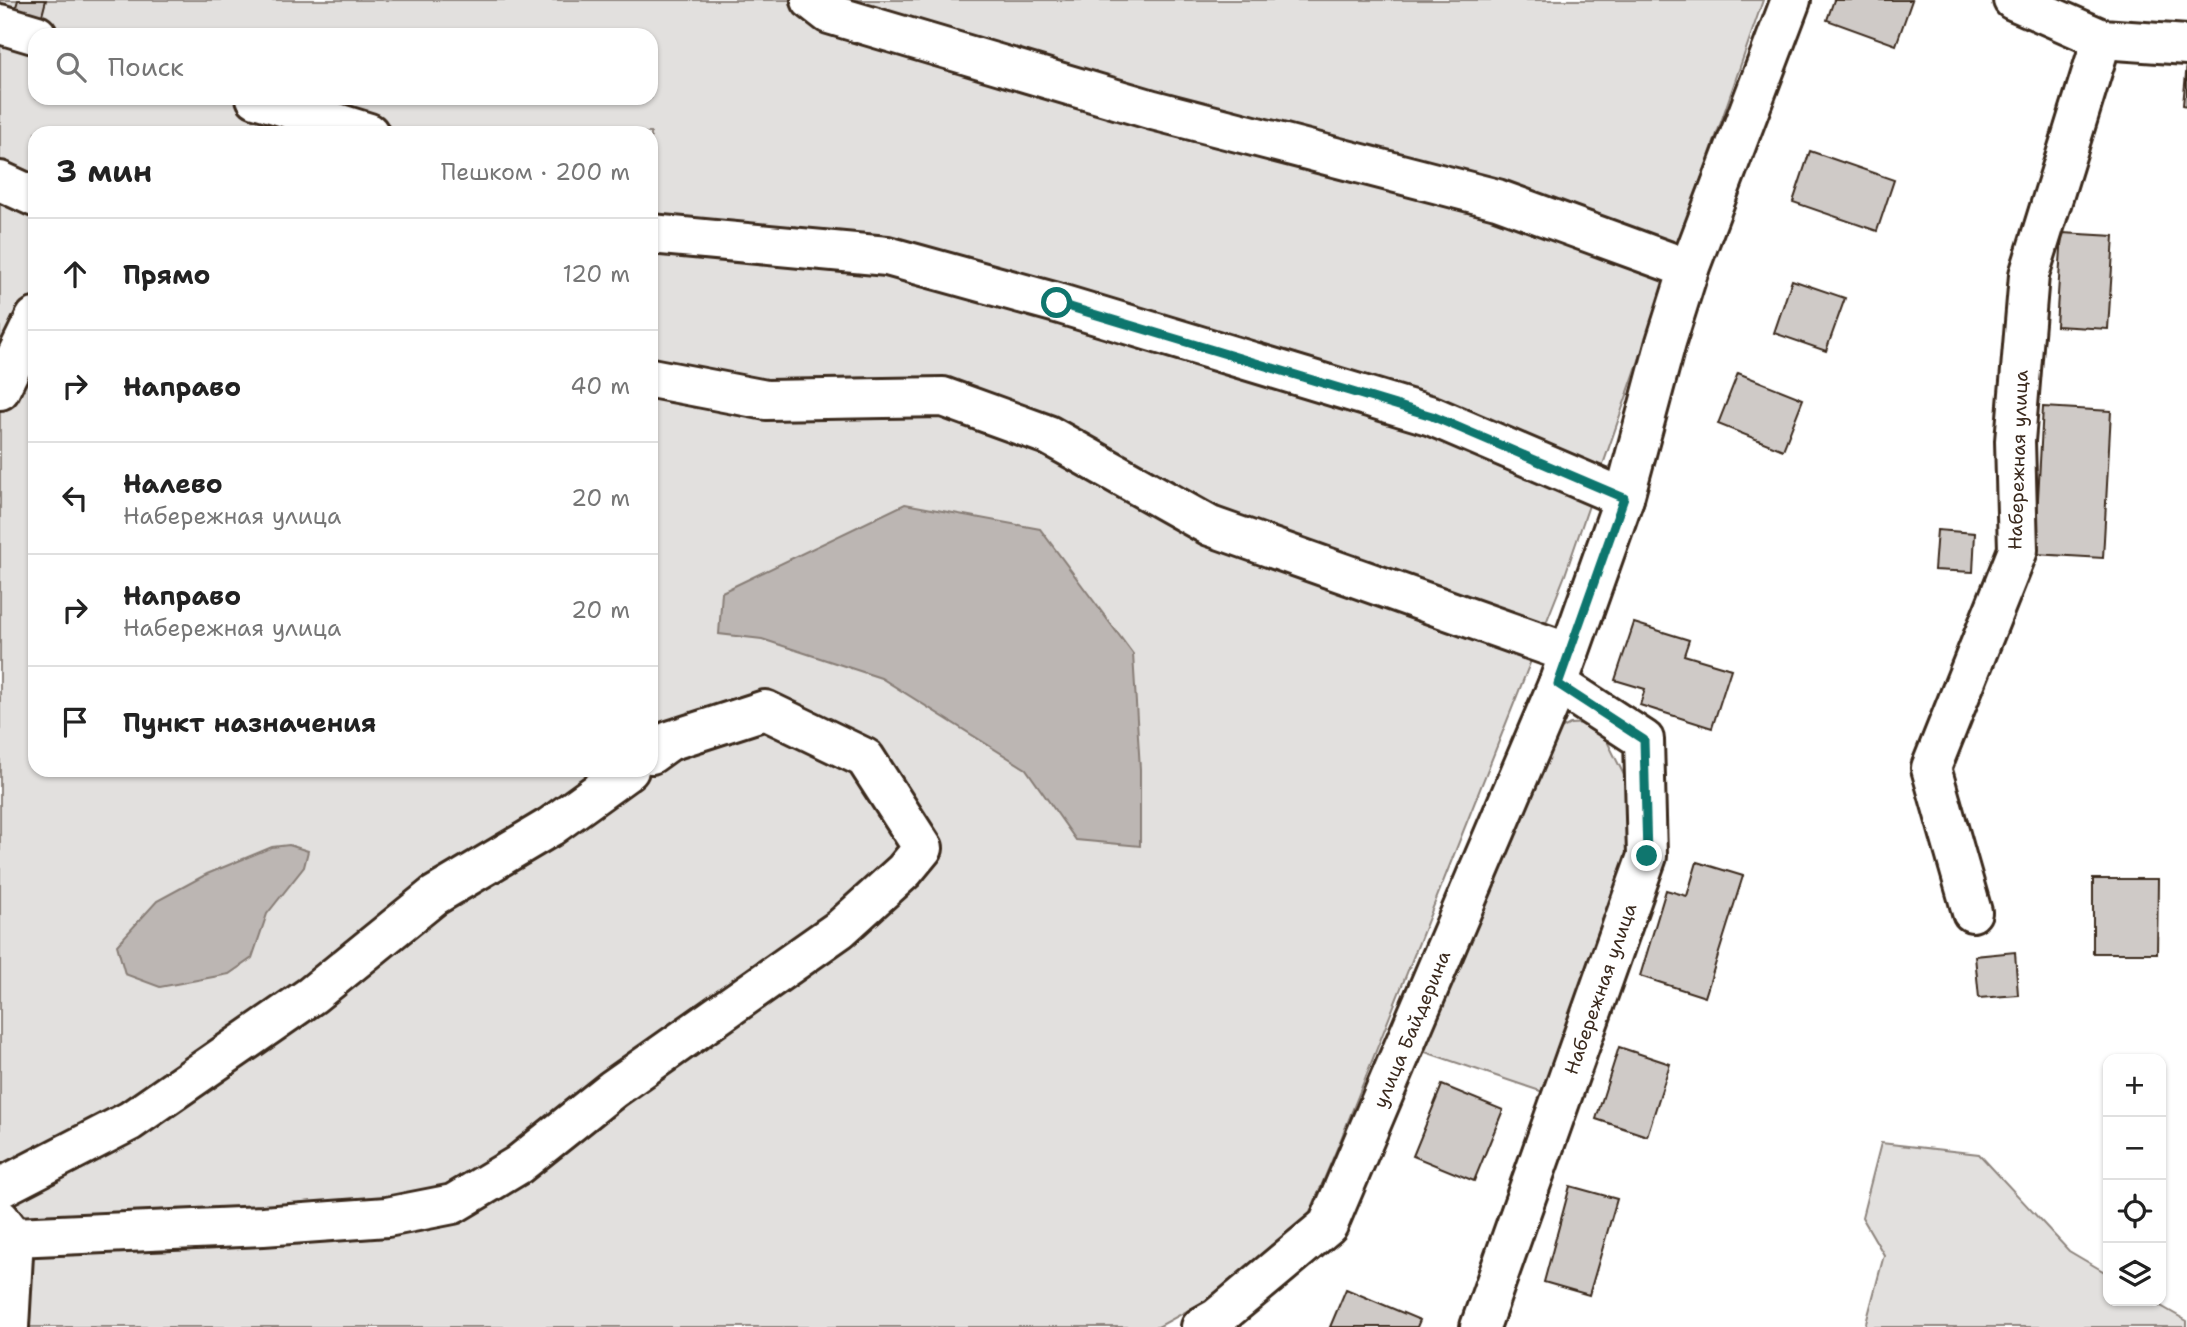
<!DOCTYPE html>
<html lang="ru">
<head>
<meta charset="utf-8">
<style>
	body { margin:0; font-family:"Shantell Sans",sans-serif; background:#f6f6f6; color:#222 }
	.controls { position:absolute; right:21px; bottom:21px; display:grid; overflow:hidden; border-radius:14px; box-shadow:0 2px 5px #0004 }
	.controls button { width:63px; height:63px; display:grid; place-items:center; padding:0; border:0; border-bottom:2px solid #e0e0e0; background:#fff; color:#222; font:35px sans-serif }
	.stop { position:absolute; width:21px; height:21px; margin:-16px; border:5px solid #0f766e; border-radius:50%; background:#fff }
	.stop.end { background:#0f766e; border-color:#fff; box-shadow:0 2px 7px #0008 }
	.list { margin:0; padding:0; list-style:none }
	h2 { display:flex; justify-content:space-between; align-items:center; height:91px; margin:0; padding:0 28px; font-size:30px }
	h2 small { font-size:23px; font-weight:400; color:#767676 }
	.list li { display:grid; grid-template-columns:46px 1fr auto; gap:21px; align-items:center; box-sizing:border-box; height:112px; padding:0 28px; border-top:2px solid #e0e0e0 }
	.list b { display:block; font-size:26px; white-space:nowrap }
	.list p { margin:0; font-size:23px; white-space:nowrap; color:#767676 }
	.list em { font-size:23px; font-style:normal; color:#767676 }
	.icon { flex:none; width:38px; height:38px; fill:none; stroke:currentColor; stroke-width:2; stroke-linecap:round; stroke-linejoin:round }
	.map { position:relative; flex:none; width:2187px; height:1327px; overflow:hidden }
	.search { position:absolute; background:#fff; box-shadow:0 2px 5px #0004; left:28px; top:28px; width:630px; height:77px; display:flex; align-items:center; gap:18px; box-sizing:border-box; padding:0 24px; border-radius:21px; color:#767676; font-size:26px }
	.panel { position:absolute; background:#fff; box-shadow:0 2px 5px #0004; left:28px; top:126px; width:630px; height:651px; border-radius:21px }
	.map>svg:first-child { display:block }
	.green { fill:#e2e0de; stroke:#8e857e; stroke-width:2; fill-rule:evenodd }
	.water { fill:#bcb6b3; stroke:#887e77; stroke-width:2 }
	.building { fill:#cfcac7; stroke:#3b2a1e; stroke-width:2 }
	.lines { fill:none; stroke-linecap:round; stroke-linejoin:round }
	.minor-casing { stroke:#3b2a1e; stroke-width:44 }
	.minor { stroke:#fff; stroke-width:38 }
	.route { stroke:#0f766e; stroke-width:9 }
	.labels { text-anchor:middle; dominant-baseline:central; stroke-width:6; stroke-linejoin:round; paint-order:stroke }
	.street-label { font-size:19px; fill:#3b2a1e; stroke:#fff }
</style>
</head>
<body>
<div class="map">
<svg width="2187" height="1327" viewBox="0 0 2187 1327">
	<rect width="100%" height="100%" fill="#fff"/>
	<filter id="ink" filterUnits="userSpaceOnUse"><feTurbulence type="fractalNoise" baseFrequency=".0143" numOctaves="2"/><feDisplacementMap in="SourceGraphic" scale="14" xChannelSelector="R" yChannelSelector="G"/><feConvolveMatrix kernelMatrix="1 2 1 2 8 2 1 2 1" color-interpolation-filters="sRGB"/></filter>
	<g filter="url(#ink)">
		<path class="green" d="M0 0H1763L1565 575 1341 1139 1309 1215 1209 1299 1158 1327H0ZM35 35H651V98H35ZM35 133H651V770H35Z
			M1589 723 1606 739 1629 785 1634 854 1549 1094 1419 1050 1548 736 1570 724Z
			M1881 1143 1979 1154 2069 1251 2108 1274V1301H2152L2187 1321V1327H1865L1884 1255 1862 1217Z"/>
		<path class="water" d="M905 504 1040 529 1133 654 1140 769V846L1076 840 1026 769 881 678 762 639 719 634 722 592Z
			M289 845 308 851 304 867 267 914 252 958 229 974 160 987 125 974 117 945 157 901 207 874 272 847Z"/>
		<path class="building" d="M18 0H46L39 27 12 20Z
			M1834 0H1912L1896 45 1827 20Z
			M2187 63V106L2183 105Z
			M1810 151 1894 180 1877 231 1793 202Z
			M2062 233 2114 236 2108 329 2056 326Z
			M1792 280 1845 298 1826 351 1774 333Z
			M1738 373 1803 399 1783 450 1718 424Z
			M2043 407 2111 411 2103 558 2035 554Z
			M1937 530 1975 533 1973 572 1934 570Z
			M1634 623 1689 640 1684 655 1731 669 1712 728 1640 705 1645 689 1615 680Z
			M1697 862 1743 876 1705 997 1640 976 1666 890 1687 896Z
			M2093 879H2158L2157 953H2093Z
			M2015 952 2018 995 1979 998 1975 956Z
			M1619 1047 1670 1064 1647 1136 1596 1119Z
			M1442 1085 1503 1110 1474 1181 1413 1156Z
			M1570 1186 1617 1199 1589 1295 1544 1282Z
			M1346 1289 1420 1320 1417 1327H1330Z"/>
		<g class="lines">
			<defs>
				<g id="minor">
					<path d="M811 0 829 14 1153 110 1497 199 1689 269"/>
					<path d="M2013 0 2102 39 2187 45"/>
					<path d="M0 24 37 35"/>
					<path d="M256 98 369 133"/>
					<path d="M0 181 35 197"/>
					<path d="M651 234 887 256 1057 303 1432 416 1624 498"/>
					<path d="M651 378 766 400 943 397 1048 435 1210 526 1569 653"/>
					<path d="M0 390 35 318"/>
					<path d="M1972 912 1931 768 2018 550 2015 441 2029 275 2102 39"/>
					<path d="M0 1188 130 1121 312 995 434 896 550 827 629 770"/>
					<path d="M0 1219 14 1237 9 1327"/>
					<path d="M14 1237 263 1226 387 1217 453 1204 518 1165 613 1089 840 929 904 871 923 848 865 758 765 710 669 741 651 754"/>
					<path id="s1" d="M1201 1327 1217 1318 1328 1225 1558 684 1624 498 1666 342 1689 269 1791 0"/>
					<path id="s2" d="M1480 1327 1647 856 1644 740 1558 684"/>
				</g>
			</defs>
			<use href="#minor" class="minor-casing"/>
			<use href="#minor" class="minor"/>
		</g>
	</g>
	<g class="lines" filter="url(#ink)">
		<path class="route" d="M1057 303 1432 416 1624 498 1558 684 1644 740 1647 856"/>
	</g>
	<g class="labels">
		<g class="street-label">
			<text transform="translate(2018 460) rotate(-88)">Набережная улица</text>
			<text stroke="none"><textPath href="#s2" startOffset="359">Набережная улица</textPath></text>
			<text stroke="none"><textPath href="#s1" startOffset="376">улица Байдерина</textPath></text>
		</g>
	</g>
</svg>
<div class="controls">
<button>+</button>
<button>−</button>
<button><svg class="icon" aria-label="locate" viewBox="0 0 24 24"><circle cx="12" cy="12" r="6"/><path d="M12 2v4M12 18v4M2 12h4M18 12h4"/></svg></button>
<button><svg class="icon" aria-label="layers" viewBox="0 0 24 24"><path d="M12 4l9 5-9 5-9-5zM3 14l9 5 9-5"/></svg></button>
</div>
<div class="stop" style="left:1057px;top:303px"></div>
<div class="stop end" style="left:1647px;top:856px"></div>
<div class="search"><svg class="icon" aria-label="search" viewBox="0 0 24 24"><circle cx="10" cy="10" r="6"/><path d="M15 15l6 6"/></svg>Поиск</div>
<section class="panel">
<h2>3 мин<small>Пешком · 200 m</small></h2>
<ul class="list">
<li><svg class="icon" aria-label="ahead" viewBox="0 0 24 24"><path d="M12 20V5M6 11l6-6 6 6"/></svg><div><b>Прямо</b></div><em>120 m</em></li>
<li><svg class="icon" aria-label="right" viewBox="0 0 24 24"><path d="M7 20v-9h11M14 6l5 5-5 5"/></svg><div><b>Направо</b></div><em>40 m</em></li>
<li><svg class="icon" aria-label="left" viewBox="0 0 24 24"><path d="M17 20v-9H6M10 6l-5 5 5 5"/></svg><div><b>Налево</b><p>Набережная улица</p></div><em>20 m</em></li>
<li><svg class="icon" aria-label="right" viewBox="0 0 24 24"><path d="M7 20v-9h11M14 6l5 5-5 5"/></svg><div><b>Направо</b><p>Набережная улица</p></div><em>20 m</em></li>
<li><svg class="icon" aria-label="arrive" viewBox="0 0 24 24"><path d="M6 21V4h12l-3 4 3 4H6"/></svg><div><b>Пункт назначения</b></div></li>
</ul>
</section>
</div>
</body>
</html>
